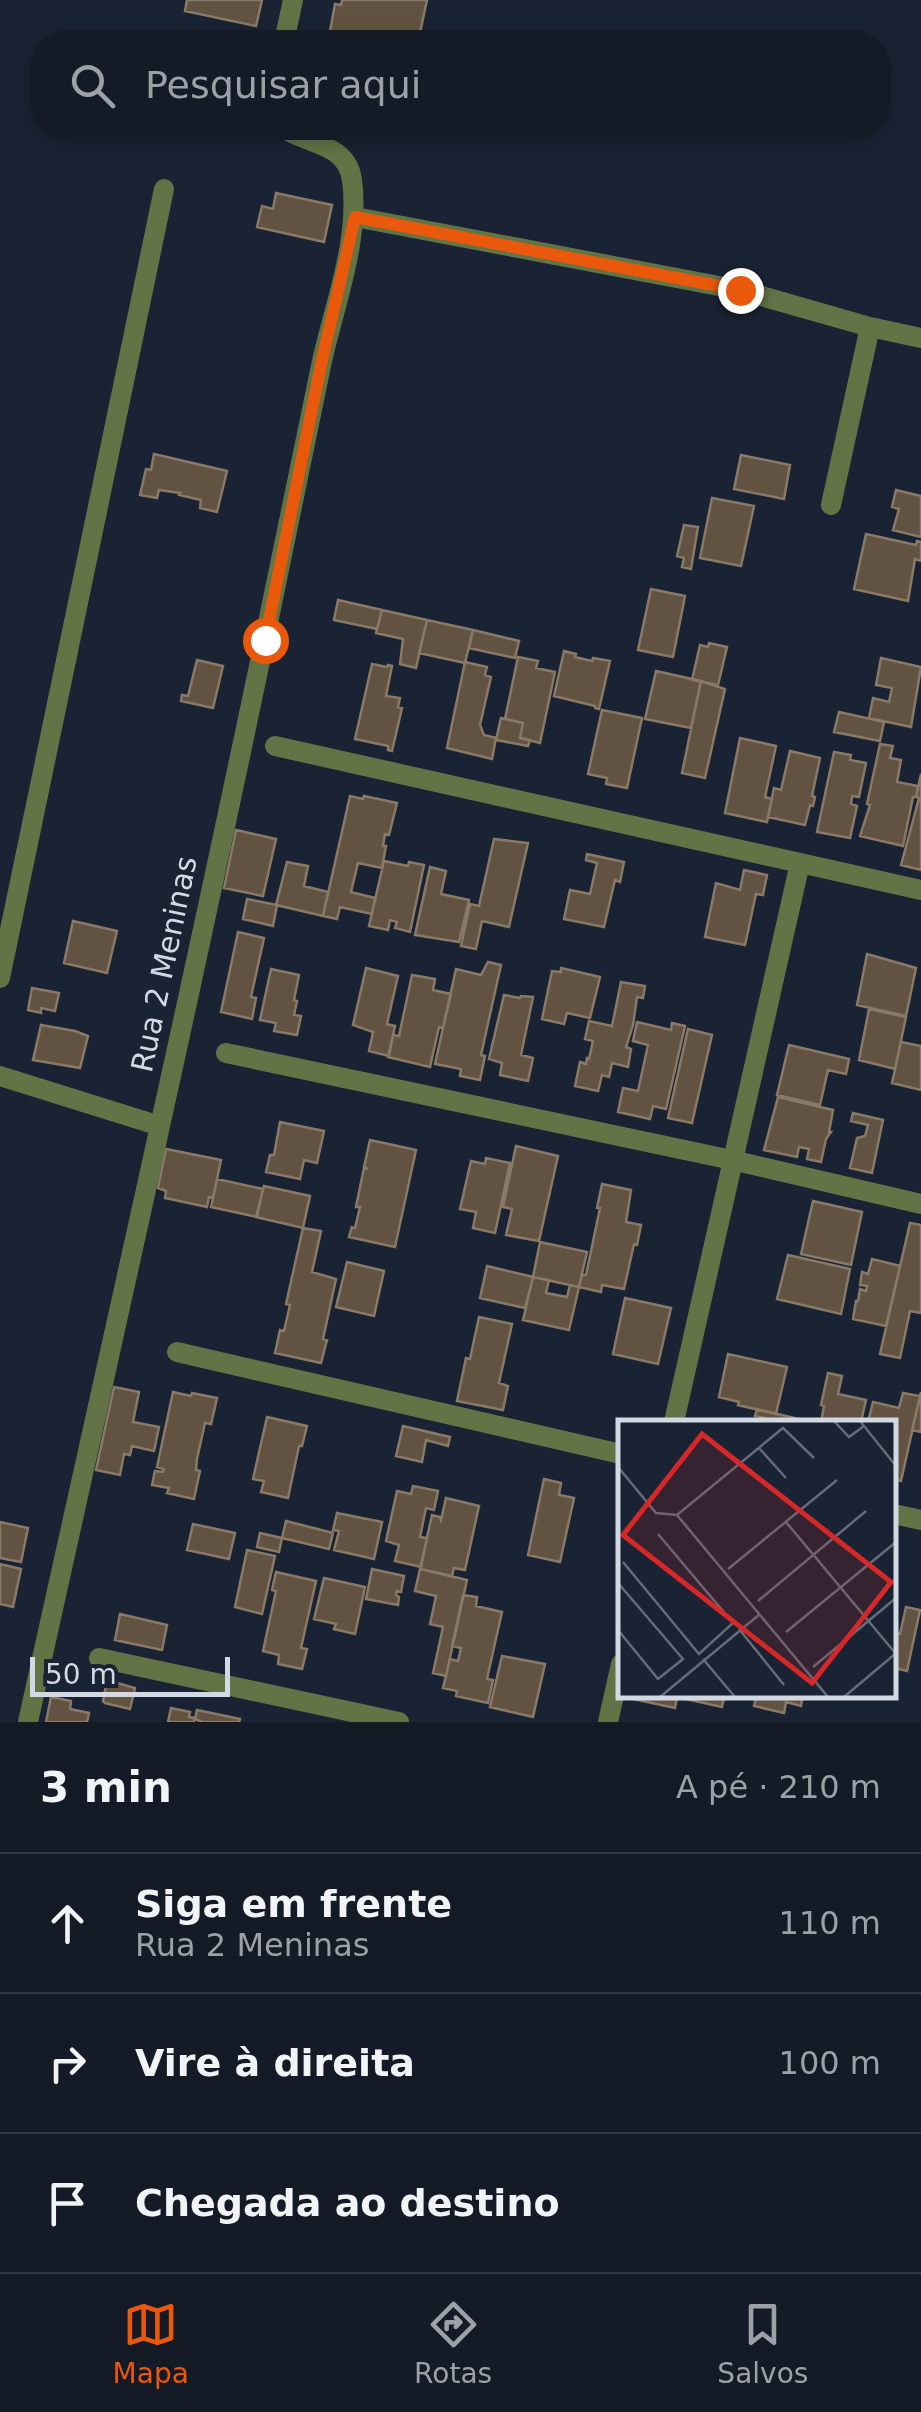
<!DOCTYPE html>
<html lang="pt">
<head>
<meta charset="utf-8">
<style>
	body { margin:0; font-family:"DejaVu Sans",sans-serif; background:#212732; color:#f1f3f6 }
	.scale { position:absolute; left:30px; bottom:25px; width:200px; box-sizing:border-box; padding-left:10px; border:5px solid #d3d9e4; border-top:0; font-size:28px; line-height:35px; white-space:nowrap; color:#d3d9e4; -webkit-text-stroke:8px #1a2333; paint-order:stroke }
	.stop { position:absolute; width:30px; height:30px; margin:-22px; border:8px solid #ea580c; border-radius:50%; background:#fff }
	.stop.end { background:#ea580c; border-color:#fff; box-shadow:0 2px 10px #0008 }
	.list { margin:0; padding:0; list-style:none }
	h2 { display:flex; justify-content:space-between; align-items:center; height:130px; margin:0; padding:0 40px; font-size:42px }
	h2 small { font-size:32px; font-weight:400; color:#9da1a7 }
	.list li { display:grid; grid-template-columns:65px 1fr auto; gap:30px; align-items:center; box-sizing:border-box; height:140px; padding:0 40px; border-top:2px solid #333843 }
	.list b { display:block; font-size:38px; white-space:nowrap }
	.list p { margin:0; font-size:32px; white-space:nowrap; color:#9da1a7 }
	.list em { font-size:32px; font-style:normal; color:#9da1a7 }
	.icon { flex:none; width:55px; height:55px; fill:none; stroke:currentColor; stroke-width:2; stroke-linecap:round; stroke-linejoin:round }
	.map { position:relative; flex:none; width:921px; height:1722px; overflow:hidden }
	.search { position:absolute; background:#141a26; box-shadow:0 5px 15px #0003; left:30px; right:30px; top:30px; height:110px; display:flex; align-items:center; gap:25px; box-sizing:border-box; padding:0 35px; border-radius:40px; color:#9da1a7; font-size:38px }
	.sheet { height:550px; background:#141a26 }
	nav { display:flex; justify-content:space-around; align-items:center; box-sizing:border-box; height:140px; border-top:2px solid #333843; background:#141a26; font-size:28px; color:#9da1a7 }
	nav a { display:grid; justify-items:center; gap:5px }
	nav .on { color:#ea580c }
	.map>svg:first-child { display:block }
	.building { fill:#615241; stroke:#897967; stroke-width:2.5 }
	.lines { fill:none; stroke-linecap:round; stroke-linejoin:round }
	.street { stroke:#627446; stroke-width:20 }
	.route { stroke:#ea580c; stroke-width:12 }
	.labels { text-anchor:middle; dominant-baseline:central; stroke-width:10; stroke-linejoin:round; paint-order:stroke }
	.street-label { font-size:30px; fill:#d3d9e4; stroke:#1a2333 }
	.inset-road { fill:none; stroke:#646c7a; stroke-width:2.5 }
	.view { fill:#d62828; fill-opacity:0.15; stroke:#d62828; stroke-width:5 }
	.inset-edge { fill:none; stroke:#d3d9e4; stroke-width:5 }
</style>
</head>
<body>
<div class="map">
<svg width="921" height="1722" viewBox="0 0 921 1722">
	<rect width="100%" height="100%" fill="#1a2333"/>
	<path class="building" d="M187 0H262L256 26 185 11Z
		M342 0H427L418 42 359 31 356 42H328L335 4 341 5Z
		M276 193 332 205 324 242 257 227 262 206 273 209Z
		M154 454 227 471 217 512 200 508 201 500 179 495 180 493 159 490 157 498 140 495 146 469 151 470Z
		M741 455 790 465 784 499 734 489Z
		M896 490 921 496V537L893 530 899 509 892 507Z
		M712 498 754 506 741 566 700 558Z
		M684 525 698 527 691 569 682 567 684 558 677 556Z
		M866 534 916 545 917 541 921 542V561L915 559 908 601 854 589Z
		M651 589 685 596 673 657 638 650Z
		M338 600 382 610 377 629 334 620Z
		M382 610 427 620 416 668 400 664 403 639 376 633Z
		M427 620 473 630 465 663 419 653Z
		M473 630 519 641 515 658 469 648Z
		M709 643 727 647 718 685 692 680 700 645 708 647Z
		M564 651 576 654 575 657 592 661 593 658 610 661 599 709 595 708V706L554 696Z
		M518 657 538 661 536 668 555 672 540 743 520 738 523 723 505 719Z
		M881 658 921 667 911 727 869 718 873 698 889 702 892 688 876 685Z
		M197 660 223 666 213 708 181 701 182 695 188 696Z
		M465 662 487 667 485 675 491 677 480 725 484 735 496 738 492 759 447 748Z
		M372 664 387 667 388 665 392 666 386 696 400 698 398 707 402 708 392 751 388 750V746L355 739Z
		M656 671 701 681 691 728 645 719Z
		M701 681 725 689 705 778 682 773Z
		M602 710 642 718 627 788 606 784 607 778 588 774Z
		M839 712 884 722 880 741 834 732Z
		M501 718 523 723 520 738 530 740 528 746 496 740Z
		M740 738 776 746 765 797 772 799 767 822 725 813Z
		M880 744 893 746 890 758 901 760 897 782 918 786 916 797H913L903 846 860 836 870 805 867 804Z
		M790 751 820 758 812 796 815 797 813 806 810 805 805 825 768 817 774 788 781 790Z
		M834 752 851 755 850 760 866 763 859 797 852 796 851 804 857 806 850 838 817 832Z
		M921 774V870L901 865 919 798 916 797Z
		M350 796 363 799 364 796 397 803 389 835 385 834 383 846H386L382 868 358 863 351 892 375 898 372 914 340 907 337 919 323 916Z
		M236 830 276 839 263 896 224 888Z
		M494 839 528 843 509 927 482 921 476 949 461 946 470 904 479 906Z
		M587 854 624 862 620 882 615 880 604 927 564 919 570 890 590 894 597 863 586 860Z
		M384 861 408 866 409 862 424 865 410 932 395 928 397 922 390 920 388 930 369 926Z
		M287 862 308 866 304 886 328 892 323 916 276 905Z
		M430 867 446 871 441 894 469 900 459 942 415 935Z
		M744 870 767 875 763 895 756 894 745 945 705 937 716 883 740 890Z
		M247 899 277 905 273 926 243 919Z
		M73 921 117 931 107 973 64 963Z
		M238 932 264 938 251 997 256 998 252 1019 221 1012Z
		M867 954 916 968 906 1016 857 1005Z
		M488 962 501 965 481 1055 485 1056 480 1080 460 1076 461 1069 435 1064 456 969 481 975Z
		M366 968 398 976 387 1024 395 1026 389 1056 369 1051 373 1032 353 1025Z
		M561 968 600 977 590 1018 567 1013 564 1024 542 1019 552 971 561 972Z
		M271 969 299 975 294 1000 297 1001 294 1015 301 1016 297 1035 274 1031 276 1023 260 1020Z
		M412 975 435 979 433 990 451 994 443 1028 439 1027 430 1067 388 1057 393 1035 399 1036Z
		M621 982 645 986 643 998 637 997 633 1025 626 1047 631 1049 628 1067 612 1063 609 1077 602 1075 598 1091 575 1086 580 1062 586 1064 587 1058 589 1059 593 1041 585 1039 589 1021 612 1026Z
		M32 988 59 993 55 1011 41 1008V1013L28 1010Z
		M504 995 520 998 521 996 533 997 521 1055 533 1058 528 1081 500 1075 502 1063 489 1059Z
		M869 1009 906 1017 895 1069 859 1060Z
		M637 1022 671 1030 672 1023 685 1026 666 1109 653 1106 650 1119 618 1112 623 1088 638 1091 648 1045 633 1041Z
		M41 1025 75 1031 88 1036 80 1068 33 1060Z
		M688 1029 712 1035 692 1123 668 1118Z
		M901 1042 921 1046V1090L892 1083Z
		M789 1045 849 1059 846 1074 828 1070 820 1105 777 1095Z
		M778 1097 833 1110 829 1132H831L826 1139 821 1162 807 1159 809 1149 799 1147 797 1157 764 1150Z
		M853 1113 883 1120 872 1173 850 1168 857 1138 865 1136 868 1125 851 1121Z
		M280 1122 324 1131 317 1163 304 1160 300 1179 266 1172 270 1155H274Z
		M370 1140 416 1150 395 1247 349 1237 352 1226V1228H355L360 1207H356L364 1168 368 1169 364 1167Z
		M516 1146 558 1156 539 1241 506 1235 512 1209 503 1207Z
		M166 1149 221 1160 213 1198 209 1197 207 1207 165 1198 166 1191 158 1188Z
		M486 1158 510 1163 495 1233 473 1228 476 1212 460 1209 471 1161 485 1164Z
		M217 1179 263 1189 257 1217 211 1207Z
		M602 1184 631 1190 626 1222 641 1225 637 1245 634 1244 624 1289 602 1285 601 1292 579 1287 582 1275H586L600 1208H597Z
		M264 1186 310 1196 303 1228 256 1217Z
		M813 1201 862 1212 851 1265 801 1254Z
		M910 1223 921 1225V1313L910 1311 900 1358 880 1354Z
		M303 1228 321 1231 312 1272 336 1279 323 1339 327 1340 321 1363 275 1353 280 1330 284 1331 290 1305 286 1304Z
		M540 1242 587 1252 579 1287 533 1277Z
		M788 1255 850 1269 841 1314 777 1299Z
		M872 1259 900 1266 886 1326 853 1319 856 1301H858L860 1289 866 1291 867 1286 860 1285 862 1272 868 1274Z
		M347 1262 384 1271 374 1316 336 1307Z
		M487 1266 533 1277 525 1308 480 1298Z
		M533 1277 549 1280 546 1293 567 1297 570 1285 579 1287 569 1330 523 1320Z
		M625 1298 671 1308 658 1364 613 1354Z
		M479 1317 512 1324 499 1383 508 1386 503 1410 457 1401 466 1358 470 1359Z
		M728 1354 787 1367 776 1414 738 1405 739 1402 719 1397Z
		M828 1373 842 1376 838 1394 866 1400 861 1422H821L824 1406 821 1405Z
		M114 1387 139 1392 133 1422 159 1427 154 1451 132 1446 130 1455 124 1454 120 1475 96 1470Z
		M173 1392 191 1396 192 1393 217 1398 211 1424 205 1423 197 1459 196 1470 200 1471 194 1499 167 1493 169 1488 152 1485 155 1471 163 1472 164 1469 157 1467Z
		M921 1392V1432L912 1430Z
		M903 1393 920 1396 901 1481 894 1479V1422H868L873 1402 899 1408Z
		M757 1409 803 1420 813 1422H764L765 1418 755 1416Z
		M267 1417 307 1426 302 1446H299L288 1498 261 1492 264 1481 253 1479Z
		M403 1426 450 1437 448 1446 426 1440 422 1462 396 1456Z
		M544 1479 561 1483 559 1495 574 1498 560 1562 528 1555Z
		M413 1486 438 1491 434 1510 426 1508 420 1537 427 1538 421 1567 395 1561 399 1545 386 1541 397 1491 411 1494Z
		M446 1498 479 1506 465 1570 454 1568 452 1576 420 1569 432 1515 440 1517 441 1520Z
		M337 1513 382 1522 374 1559 334 1550 339 1531 333 1530Z
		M286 1521 333 1533 329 1549 282 1538Z
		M0 1522 28 1528 21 1562 0 1558Z
		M193 1524 235 1533 229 1559 187 1550Z
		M260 1533 282 1538 279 1552 257 1547Z
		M247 1550 275 1556 262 1614 235 1607Z
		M0 1564 21 1569 13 1607 0 1604Z
		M372 1569 404 1576 401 1592 397 1591 396 1595 399 1597 398 1605 366 1599Z
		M420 1569 467 1580 446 1676 433 1673 443 1627 430 1624 436 1596 415 1591Z
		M276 1572 316 1581 301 1648 307 1649 302 1669 278 1664 279 1655 263 1651 276 1591 272 1590Z
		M324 1578 365 1587 355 1634 334 1629 336 1624 314 1619Z
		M463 1595 477 1597 476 1606 502 1612 487 1679 493 1680 488 1703 456 1696 457 1691 443 1688 450 1659 458 1661 461 1648 452 1646Z
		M906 1607 920 1610 907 1671 894 1668V1633L900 1634Z
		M120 1614 167 1625 162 1650 115 1640Z
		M502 1656 545 1664 533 1717 490 1707Z
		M107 1680 135 1688 130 1709 105 1703 103 1701Z
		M633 1694H725L722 1707 677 1697 675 1708 633 1699Z
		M757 1694H803L801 1706 786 1702 784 1713 754 1706Z
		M51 1697 71 1701 70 1709 89 1713 87 1722H46Z
		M171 1708 190 1712 189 1717 195 1718 194 1722H168Z
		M197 1710 240 1719 239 1722H202L195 1719Z"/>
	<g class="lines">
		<path class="street" d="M284 42 293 0
			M355 217 740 290 870 327 921 338
			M831 505 870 327
			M275 746 921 890
			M0 978 164 189
			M226 1053 732 1160 921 1204
			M0 1076 160 1126
			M177 1352 621 1454
			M674 1422 800 863
			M894 1514 921 1520
			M99 1658 399 1722
			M28 1722C114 1332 203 941 283 550 296 487 309 424 322 361 335 303 360 239 352 180 347 143 308 145 283 128
			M608 1722 621 1664"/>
	</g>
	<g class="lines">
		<path class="route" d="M265 640 322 360 355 217 740 290"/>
	</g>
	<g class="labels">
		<g class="street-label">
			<text transform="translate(164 964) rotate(-78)">Rua 2 Meninas</text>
		</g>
	</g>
	<g transform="translate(618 1420)">
		<rect width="278" height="278" fill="#1a2333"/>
		<path class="inset-road" d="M216 1 231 17 246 6M242 1 278 46M140 27 168 58M0 47 38 93 59 95 165 8 196 38M59 95 210 277M168 102 278 234M5 142 81 234 115 203 40 114M110 149 219 60M0 163 65 239 40 259 0 210M140 181 248 91M121 209 166 265M168 212 278 122M85 239 117 277M195 247 278 178M42 277 142 194M226 277 277 234"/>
		<path class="view" d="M84 14 273 162 194 263 5 115Z"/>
		<rect width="278" height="278" class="inset-edge"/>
	</g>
</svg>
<div class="scale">50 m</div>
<div class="stop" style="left:265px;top:640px"></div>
<div class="stop end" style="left:740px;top:290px"></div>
<div class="search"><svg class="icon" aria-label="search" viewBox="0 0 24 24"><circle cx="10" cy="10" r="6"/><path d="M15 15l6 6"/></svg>Pesquisar aqui</div>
</div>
<section class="sheet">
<h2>3 min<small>A pé · 210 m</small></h2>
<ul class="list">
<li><svg class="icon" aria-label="ahead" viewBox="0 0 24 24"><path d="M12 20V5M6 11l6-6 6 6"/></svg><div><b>Siga em frente</b><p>Rua 2 Meninas</p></div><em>110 m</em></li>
<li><svg class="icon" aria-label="right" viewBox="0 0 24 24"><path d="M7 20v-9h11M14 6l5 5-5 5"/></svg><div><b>Vire à direita</b></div><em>100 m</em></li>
<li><svg class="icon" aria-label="arrive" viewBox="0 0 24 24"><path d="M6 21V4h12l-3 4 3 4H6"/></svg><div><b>Chegada ao destino</b></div></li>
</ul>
</section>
<nav>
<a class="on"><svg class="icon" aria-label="map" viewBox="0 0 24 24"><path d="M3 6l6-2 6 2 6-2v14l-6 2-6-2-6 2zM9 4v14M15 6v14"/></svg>Mapa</a>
<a><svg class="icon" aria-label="directions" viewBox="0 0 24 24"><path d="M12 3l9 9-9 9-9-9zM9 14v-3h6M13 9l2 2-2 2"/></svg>Rotas</a>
<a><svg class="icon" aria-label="saved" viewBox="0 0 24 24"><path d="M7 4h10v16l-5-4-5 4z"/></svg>Salvos</a>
</nav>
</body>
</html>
